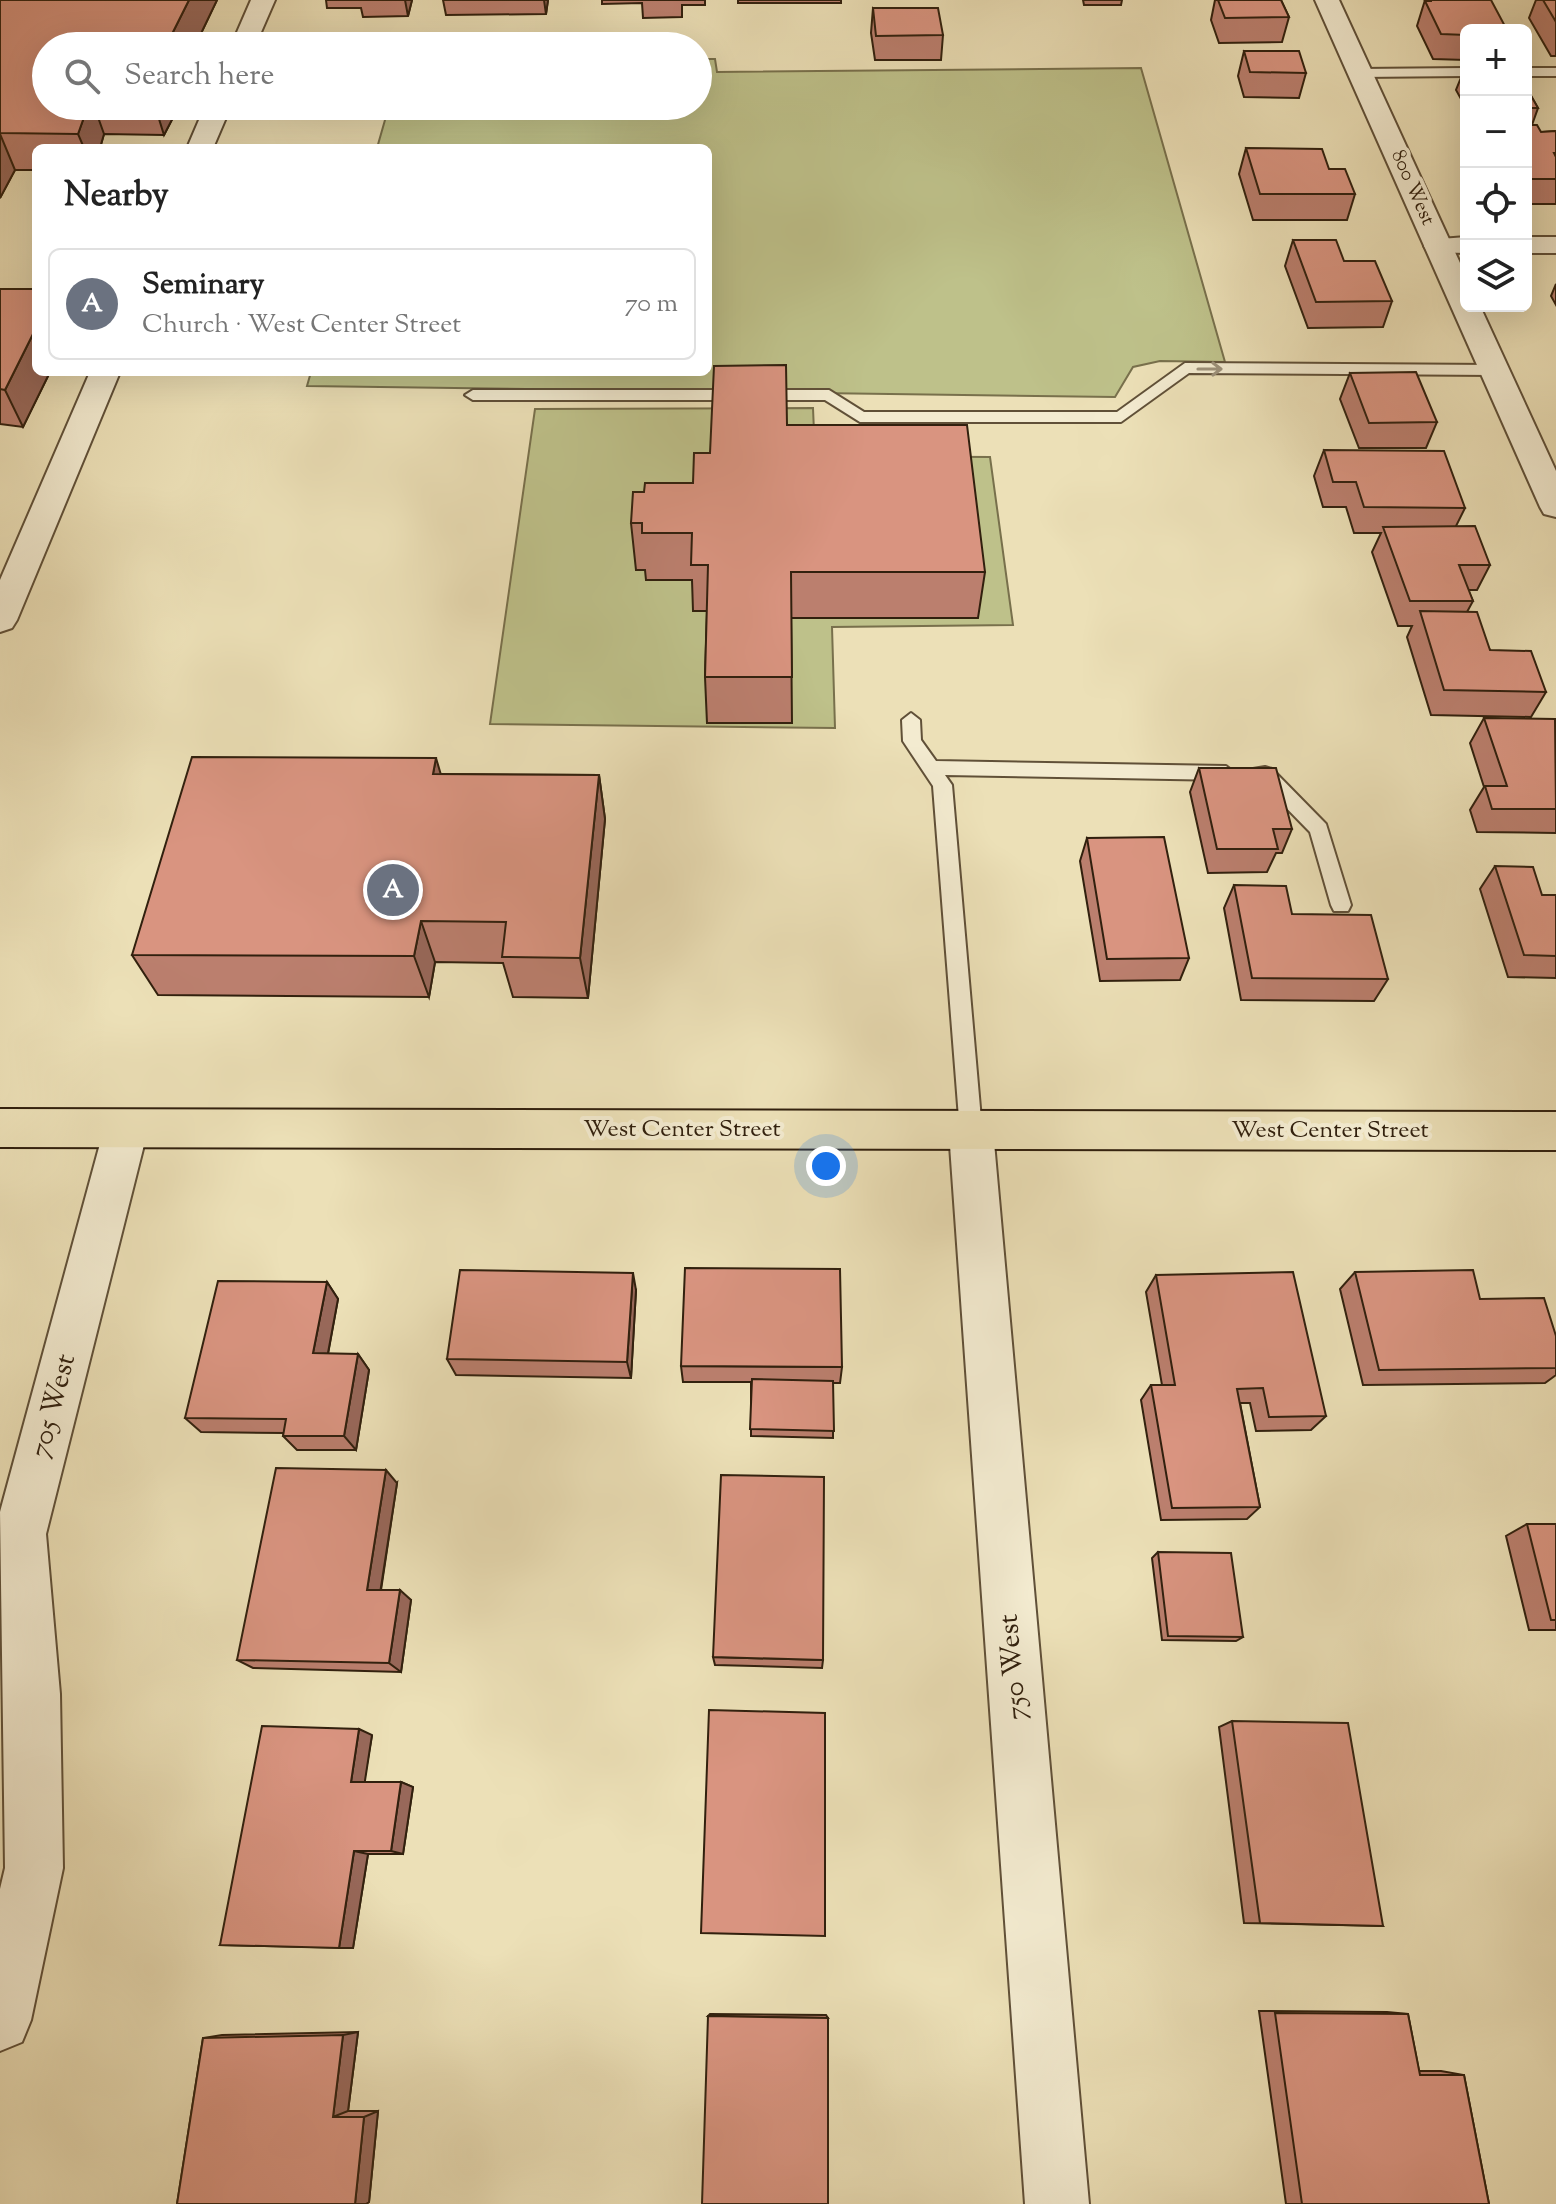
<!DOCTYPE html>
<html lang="en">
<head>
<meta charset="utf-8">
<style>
	body { margin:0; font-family:"Sorts Mill Goudy",serif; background:#f6f6f6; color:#222 }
	.controls { position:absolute; right:24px; top:24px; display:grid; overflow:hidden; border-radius:12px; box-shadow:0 8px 32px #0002 }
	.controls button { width:72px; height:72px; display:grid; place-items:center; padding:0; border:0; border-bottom:2px solid #e0e0e0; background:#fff; color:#222; font:40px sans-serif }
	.you { position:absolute; left:826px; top:1166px; width:28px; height:28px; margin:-20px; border:6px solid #fff; border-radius:50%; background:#1a73e8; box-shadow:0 0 0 12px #1a73e833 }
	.badge { display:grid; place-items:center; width:52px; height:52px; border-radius:50%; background:#d93025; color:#fff; font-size:26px; font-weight:700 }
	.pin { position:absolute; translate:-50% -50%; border:4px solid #fff; box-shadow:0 2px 8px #0006 }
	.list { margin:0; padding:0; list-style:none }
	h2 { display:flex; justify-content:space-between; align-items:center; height:104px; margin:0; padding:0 32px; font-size:34px }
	h2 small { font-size:26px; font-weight:400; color:#767676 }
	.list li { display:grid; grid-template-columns:52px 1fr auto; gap:24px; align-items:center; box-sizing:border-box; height:112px; margin:0 16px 16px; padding:0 16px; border:2px solid #e0e0e0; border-radius:12px }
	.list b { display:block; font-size:30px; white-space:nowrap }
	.list p { margin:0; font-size:26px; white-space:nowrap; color:#767676 }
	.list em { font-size:26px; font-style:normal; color:#767676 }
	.icon { flex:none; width:44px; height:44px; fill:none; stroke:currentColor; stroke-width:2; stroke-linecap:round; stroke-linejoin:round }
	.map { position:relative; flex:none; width:1556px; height:2204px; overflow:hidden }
	.search { position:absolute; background:#fff; box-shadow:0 8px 32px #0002; left:32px; top:32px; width:680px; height:88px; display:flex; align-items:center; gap:20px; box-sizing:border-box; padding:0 28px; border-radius:44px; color:#767676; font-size:30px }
	.panel { position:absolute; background:#fff; box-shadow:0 8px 32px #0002; left:32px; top:144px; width:680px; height:232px; border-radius:12px }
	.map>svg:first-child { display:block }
	.green { fill:#bec18a; stroke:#78704c; stroke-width:2 }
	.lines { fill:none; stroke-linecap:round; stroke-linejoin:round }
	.service-casing { stroke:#605038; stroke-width:4 }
	.minor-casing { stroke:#605038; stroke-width:4 }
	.tertiary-casing { stroke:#605038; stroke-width:4 }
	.primary-casing { stroke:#31200e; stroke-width:4 }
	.service { fill:#f3ebd0; fill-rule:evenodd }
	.minor { fill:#f3ebd0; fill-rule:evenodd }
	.tertiary { fill:#f3ebd0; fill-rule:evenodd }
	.primary { fill:#ece0b7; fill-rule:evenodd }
	.wall { fill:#bb7f6e; stroke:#31200e; stroke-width:2 }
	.shaded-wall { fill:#98685a; stroke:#31200e; stroke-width:2 }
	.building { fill:#d99480; stroke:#31200e; stroke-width:2 }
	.oneway { stroke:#9c9079 }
	.labels { text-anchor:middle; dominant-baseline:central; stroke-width:8; stroke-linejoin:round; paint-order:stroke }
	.far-street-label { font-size:20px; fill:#31200e; stroke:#f3ebd0 }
	.street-label { font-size:24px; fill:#31200e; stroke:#f3ebd0 }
	.near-street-label { font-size:28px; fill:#31200e; stroke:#f3ebd0 }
</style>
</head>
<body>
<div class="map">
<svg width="1556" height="2204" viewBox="0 0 1556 2204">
	<rect width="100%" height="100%" fill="#ece0b7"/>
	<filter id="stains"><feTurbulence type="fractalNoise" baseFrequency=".0025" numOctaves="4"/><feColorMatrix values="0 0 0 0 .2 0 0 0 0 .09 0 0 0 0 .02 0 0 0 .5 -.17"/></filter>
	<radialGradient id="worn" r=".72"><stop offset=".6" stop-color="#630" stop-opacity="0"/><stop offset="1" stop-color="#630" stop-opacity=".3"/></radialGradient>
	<path class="green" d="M698 59H715L717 72 1141 68 1225 362 1160 361 1133 367 1115 397 307 386 311 372H708V148H377L389 106H698Z
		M813 408 815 456 990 457 1013 625 832 627 835 728 490 724 535 409Z"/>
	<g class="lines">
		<defs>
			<path id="service" d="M1466 68V76L1360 77 1354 73 1360 69Z
				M1526 68H1556V76H1526Z
				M1185 363 1494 365 1502 370 1494 375 1189 373 1121 422H860L825 400H473L465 395 473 390H829L864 412H1117Z
				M911 713 920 720 921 740 936 761 1226 766 1235 773 1226 780 945 775 952 785 982 1131 979 1138 971 1141 963 1138 960 1131 933 786 903 741 902 720Z
				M1265 767 1272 769 1326 824 1351 905 1348 911H1334L1331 905 1310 832 1260 781 1253 779 1251 774 1253 769Z"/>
			<path id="minor" d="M1466 237V253L1428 252 1424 246 1428 240Z
				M1526 237H1556V253H1526Z
				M126 1110 142 1115 148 1129 46 1534 60 1694 63 1868 31 2020 22 2042 0 2051V1889L5 1868 0 1512 104 1129 110 1115Z
				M971 1112 987 1117 993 1131 1089 2204H1025L949 1131 955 1117Z"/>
			<path id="tertiary" d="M251 0H275L255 46H231Z
				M1315 0H1339L1466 276V306H1480L1556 471V517L1544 514 1540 507Z
				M205 106H231L213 148H187Z
				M90 372H120L17 620 12 628 0 632V580Z"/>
			<path id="primary" d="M0 1109 1556 1112V1150L0 1147Z"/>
		</defs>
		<use href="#service" class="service-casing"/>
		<use href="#minor" class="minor-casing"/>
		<use href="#tertiary" class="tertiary-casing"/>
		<use href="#primary" class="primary-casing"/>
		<use href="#service" class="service"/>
		<use href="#minor" class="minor"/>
		<use href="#tertiary" class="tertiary"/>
		<use href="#primary" class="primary"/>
	</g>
	<path class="wall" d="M0 0H217L195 46H46V106H179L164 135 104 134 100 148H36V170H15L0 198Z
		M326 0H412L408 16 363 17 361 8H327Z
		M443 0H548L546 14 446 15Z
		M602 0H705V5H682V17L643 18 642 3 602 4Z
		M738 0H841V3H738Z
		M1083 0H1122L1121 5H1084Z
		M1215 0H1281L1289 17 1282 42 1219 43 1211 20Z
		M1425 0H1491L1466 30V60L1433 59 1417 26Z
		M1536 0H1556V56H1551L1529 18Z
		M873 8 943 35 941 60H875L871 33Z
		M1244 51 1306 73 1299 98 1244 97 1238 76Z
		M1466 65V108L1456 90Z
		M1526 87 1538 108 1532 125 1541 132 1556 131V204H1526Z
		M1246 148 1329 169 1355 194 1347 220H1253L1239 174Z
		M1293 240 1344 261 1392 301 1383 327 1308 328 1285 266Z
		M1556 284V305L1551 296Z
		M0 289 36 372H50L23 427 0 424Z
		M1350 373 1437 422 1426 448H1359L1340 399Z
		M787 425 985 572 978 618H791L792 723H707L705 677 707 611H693L692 580H646L645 570H636L631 523 644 492 693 483 710 453Z
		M1324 450 1465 508 1456 526 1490 565 1477 590H1468L1473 601 1467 612 1490 650 1546 692 1531 717 1431 715 1407 637 1412 626H1398L1372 552 1381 533H1354L1346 507H1323L1314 476Z
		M1484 718 1556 722V833L1477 832 1470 810 1484 787 1470 743Z
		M1199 768 1292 829 1282 853H1276L1267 872 1208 873 1190 792Z
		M440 774 599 775 605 819 588 998 513 997 503 963 435 962 429 997 158 995 132 955Z
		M1087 838 1189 958 1180 980 1100 981 1080 861Z
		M1495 866 1542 895H1556V978L1508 977 1480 889Z
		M1234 885 1292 914 1388 979 1374 1001 1241 1000 1224 908Z
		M1355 1272 1480 1299 1556 1336V1375L1545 1383 1363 1385 1340 1289Z
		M1156 1275 1326 1416 1311 1430 1256 1431 1250 1403H1240L1260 1507 1247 1519 1161 1520 1141 1400 1151 1385H1162L1146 1292Z
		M327 1282 338 1299 328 1354H358L369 1370 356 1450H297L283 1436 284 1433 201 1432 185 1418Z
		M636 1290 631 1378 456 1375 447 1359Z
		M681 1366 842 1367 840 1383H833V1438L751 1436V1382H683Z
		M397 1483 381 1590 411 1600 401 1672 253 1668 237 1660Z
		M1527 1524H1556V1630H1529L1506 1536Z
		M1158 1552 1243 1637 1236 1641 1162 1640 1152 1558Z
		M713 1657 823 1660 822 1668 715 1665Z
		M1232 1721 1383 1926 1244 1923 1219 1727Z
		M372 1735 364 1782H401L413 1787 403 1854H368L353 1948 220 1945Z
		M1259 2011 1387 2012 1408 2014 1419 2071H1441L1464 2075 1489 2204H1286Z
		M710 2014 826 2015 828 2018 708 2016Z
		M358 2032 348 2111H378L369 2202 366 2204H177L203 2038 222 2035Z"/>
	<path class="shaded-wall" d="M189 0H217L195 46H176L172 34Z
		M405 0H412L408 16Z
		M544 0H548L546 14Z
		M83 35 88 46H79Z
		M88 106H94L104 134 100 148H84L78 134Z
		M155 106H179L164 135Z
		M0 134 15 170 0 198Z
		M36 328V372H50L23 427 5 390Z
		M436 758 449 802 433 774Z
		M599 775 605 819 588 998 580 958Z
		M421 921 435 962 429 997 414 956Z
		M633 1273 636 1290 631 1378 627 1362Z
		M327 1282 338 1299 325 1369 313 1353Z
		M358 1354 369 1370 356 1450 344 1436Z
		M386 1470 397 1483 379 1600 367 1590Z
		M400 1590 411 1600 401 1672 389 1663Z
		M359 1729 372 1735 364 1787 351 1782Z
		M401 1782 413 1787 403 1854 391 1851Z
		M354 1851 368 1854 353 1948H339Z
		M358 2032 348 2111 333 2117 343 2035Z
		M378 2111 369 2202 366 2204H355L364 2117Z"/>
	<path class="building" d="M0 0H189L172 34 83 35 79 46H46V106H88L78 134 0 133Z
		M1218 0H1281L1289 17 1225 18Z
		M1431 0H1491L1507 30H1466V35L1441 34 1425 1H1431Z
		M1543 0H1556V22Z
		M873 8H938L943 35 876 36Z
		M1244 51H1299L1306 73 1250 72Z
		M1526 87 1538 108H1526Z
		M1526 125H1537L1541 132 1556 131V153H1554L1556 157V179H1526Z
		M1246 148 1322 149 1329 169H1345L1355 194H1260Z
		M1293 240H1336L1344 261H1375L1392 301 1316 302Z
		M0 289H36V328L5 390 0 389Z
		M786 365 787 425H967L985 572H791L792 677H705L708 565H691L692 533H642V523H631L633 492H644L645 483H693L694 453H710L714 366Z
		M1416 372 1437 422 1369 423 1350 373Z
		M1324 450 1444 451 1465 508 1364 507 1356 482H1333Z
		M1475 526 1490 565H1459L1473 601H1410L1383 527Z
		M1420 611 1477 612 1490 650 1531 651 1546 692 1444 690Z
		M1484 718 1555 719 1556 809H1492L1485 786H1507Z
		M192 757 436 758 433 774 599 775 580 958 502 957 506 922 421 921 414 956 132 955Z
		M1199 768H1276L1292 829H1273L1278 849H1217Z
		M1164 837 1189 958 1107 959 1087 838Z
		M1495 866 1533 867 1542 895H1556V956L1524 955Z
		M1234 885 1286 886 1292 914 1371 915 1388 979 1252 978Z
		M685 1268 840 1269 842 1367 681 1366Z
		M460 1270 633 1273 627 1362 447 1359Z
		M1473 1270 1480 1299 1544 1298 1556 1336V1368L1379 1370 1355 1272Z
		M1293 1272 1326 1416 1269 1417 1263 1388 1237 1389 1260 1507 1172 1508 1151 1385H1175L1156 1275Z
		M218 1281 327 1282 313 1353 358 1354 344 1436H283L286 1419 185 1418Z
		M752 1379 833 1381 834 1431 750 1429Z
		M276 1468 386 1470 367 1590H400L389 1663 237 1660Z
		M721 1475 824 1477 823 1660 713 1657Z
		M1527 1524H1556V1620H1551Z
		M1158 1552 1231 1553 1243 1637 1168 1636Z
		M709 1710 825 1713V1936L701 1933Z
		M1232 1721 1348 1723 1383 1926 1260 1923Z
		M262 1726 359 1729 351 1782H401L391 1851H354L339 1948 220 1945Z
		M1275 2013 1408 2014 1420 2075H1464L1489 2204H1302Z
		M708 2016 828 2018V2204H702Z
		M343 2035 333 2117H364L355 2204H177L203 2038Z"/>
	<defs><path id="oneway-shaft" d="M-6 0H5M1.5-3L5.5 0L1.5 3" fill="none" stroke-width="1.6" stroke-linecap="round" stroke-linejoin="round" transform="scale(2)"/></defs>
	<use class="oneway" href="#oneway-shaft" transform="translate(1210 369)"/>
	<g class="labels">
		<g class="far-street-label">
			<text transform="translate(1412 188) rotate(66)">800 West</text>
		</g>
		<g class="street-label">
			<text x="682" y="1130">West Center Street</text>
			<text x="1330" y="1131">West Center Street</text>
		</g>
		<g class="near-street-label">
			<text transform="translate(54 1406) rotate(-75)">705 West</text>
			<text transform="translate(1014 1667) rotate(-95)">750 West</text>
		</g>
	</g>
	<rect width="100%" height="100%" filter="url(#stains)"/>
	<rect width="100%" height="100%" fill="url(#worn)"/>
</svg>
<div class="controls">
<button>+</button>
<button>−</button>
<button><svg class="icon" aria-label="locate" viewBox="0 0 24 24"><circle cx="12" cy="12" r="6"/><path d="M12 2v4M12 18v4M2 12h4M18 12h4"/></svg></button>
<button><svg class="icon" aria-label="layers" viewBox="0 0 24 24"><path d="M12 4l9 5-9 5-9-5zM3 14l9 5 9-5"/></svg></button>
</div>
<div class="you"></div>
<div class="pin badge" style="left:393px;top:890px;background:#6b7280">A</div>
<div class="search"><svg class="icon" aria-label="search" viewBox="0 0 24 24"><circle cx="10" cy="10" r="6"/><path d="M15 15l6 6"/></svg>Search here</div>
<section class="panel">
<h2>Nearby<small></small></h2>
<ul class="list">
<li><span class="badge" style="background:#6b7280">A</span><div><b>Seminary</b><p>Church · West Center Street</p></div><em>70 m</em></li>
</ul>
</section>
</div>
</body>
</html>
